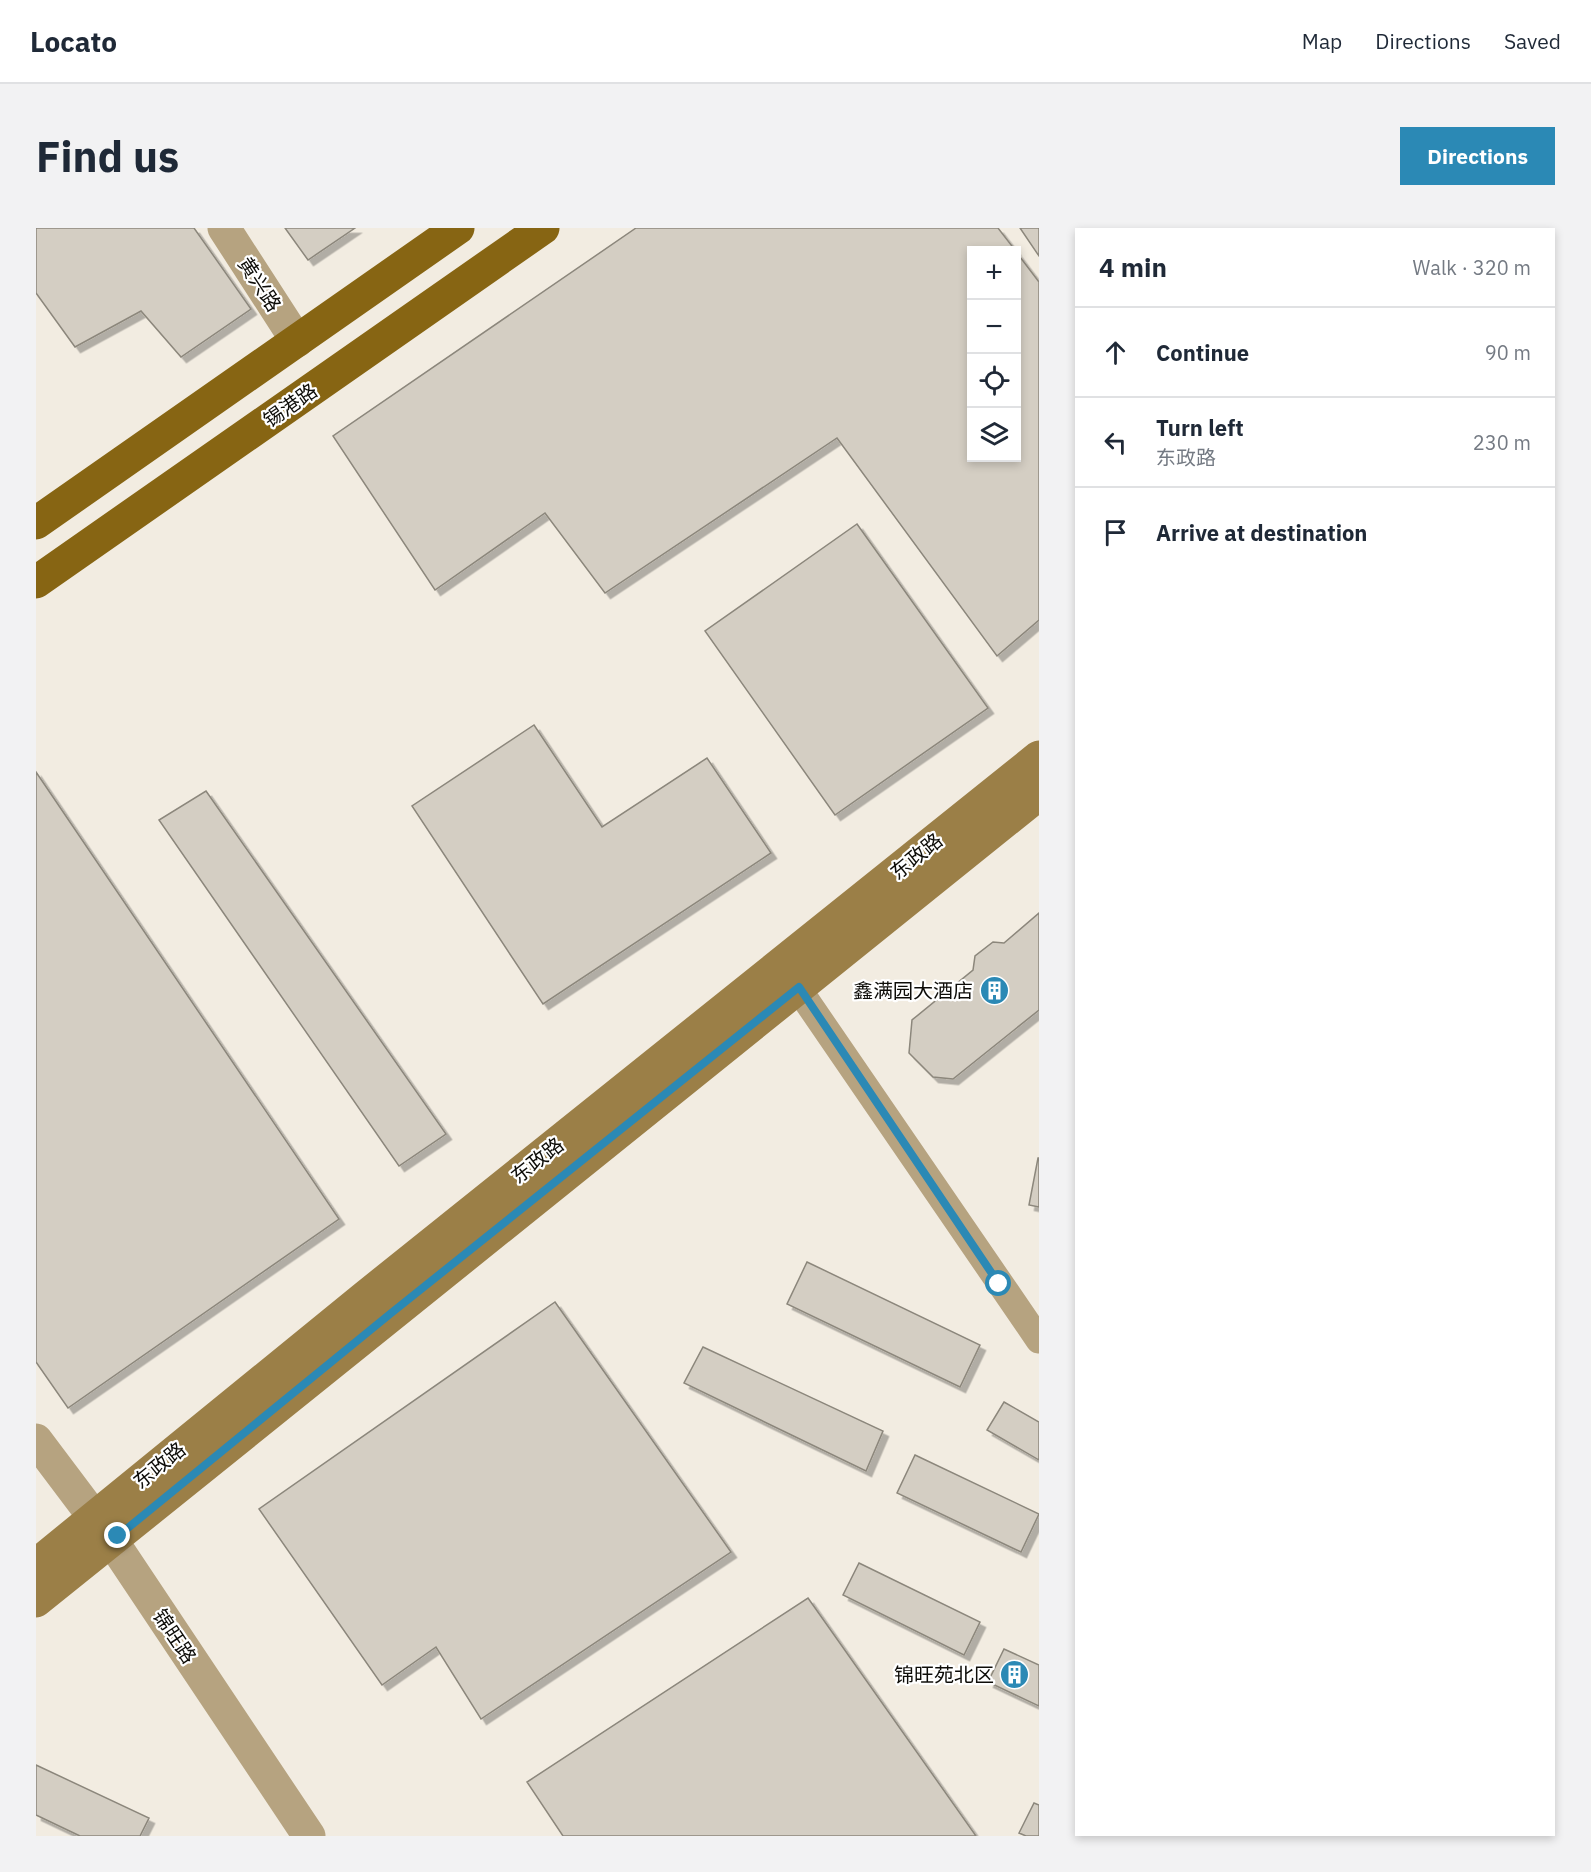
<!DOCTYPE html>
<html lang="en">
<head>
<meta charset="utf-8">
<style>
	body { margin:0; font-family:"IBM Plex Sans","Noto Sans SC",sans-serif; background:#f2f2f3; color:#1f2937 }
	.controls { position:absolute; right:18px; top:18px; display:grid; overflow:hidden; border-radius:0px; box-shadow:0 3px 9px #0003 }
	.controls button { width:54px; height:54px; display:grid; place-items:center; padding:0; border:0; border-bottom:2px solid #e0e1e3; background:#fff; color:#1f2937; font:30px sans-serif }
	.stop { position:absolute; width:18px; height:18px; margin:-14px; border:4px solid #2b89b5; border-radius:50%; background:#fff }
	.stop.end { background:#2b89b5; border-color:#fff; box-shadow:0 2px 6px #0008 }
	.list { margin:0; padding:0; list-style:none }
	h2 { display:flex; justify-content:space-between; align-items:center; height:78px; margin:0; padding:0 24px; font-size:26px }
	h2 small { font-size:20px; font-weight:400; color:#747a83 }
	.list li { display:grid; grid-template-columns:39px 1fr auto; gap:18px; align-items:center; box-sizing:border-box; height:90px; padding:0 24px; border-top:2px solid #e0e1e3 }
	.list b { display:block; font-size:22px; white-space:nowrap }
	.list p { margin:0; font-size:20px; white-space:nowrap; color:#747a83 }
	.list em { font-size:20px; font-style:normal; color:#747a83 }
	.icon { flex:none; width:33px; height:33px; fill:none; stroke:currentColor; stroke-width:2; stroke-linecap:round; stroke-linejoin:round }
	.map { position:relative; flex:none; width:1003px; height:1608px; overflow:hidden; border-radius:0px }
	header { display:flex; align-items:center; gap:36px; box-sizing:border-box; height:84px; padding:0 30px; background:#fff; border-bottom:2px solid #e0e1e3 }
	header strong { font-size:28px }
	nav { display:flex; gap:33px; margin-inline-start:auto; font-size:21px }
	.intro { display:flex; align-items:center; justify-content:space-between; box-sizing:border-box; height:144px; padding:0 36px }
	h1 { margin:0; font-size:42px }
	.button { padding:15px 27px; border-radius:0px; background:#2b89b5; color:#fff; font-size:21px; font-weight:700 }
	main { display:flex; gap:36px; padding:0 36px }
	aside { flex:1; background:#fff; border-radius:0px; box-shadow:0 3px 9px #0003 }
	.map>svg:first-child { display:block }
	.building { fill:#d4cec3; stroke:#8c877c; stroke-width:1.5; filter:url(#shadow) }
	.lines { fill:none; stroke-linecap:round; stroke-linejoin:round }
	.minor { stroke:#b6a380; stroke-width:27 }
	.tertiary { stroke:#b6a380; stroke-width:33 }
	.secondary { stroke:#9b7f47; stroke-width:33 }
	.primary { stroke:#876513; stroke-width:33 }
	.route { stroke:#2b89b5; stroke-width:8 }
	.labels { text-anchor:middle; dominant-baseline:central; stroke-width:4.5; stroke-linejoin:round; paint-order:stroke }
	.street-label { font-size:20px; fill:#0d0c08; stroke:#fff }
	.poi-label { font-size:20px; fill:#0d0c08; stroke:#fff; text-anchor:end }
</style>
</head>
<body>
<header>
<strong>Locato</strong>
<nav><a>Map</a><a>Directions</a><a>Saved</a></nav>
</header>
<div class="intro"><h1>Find us</h1><a class="button">Directions</a></div>
<main>
<div class="map">
<svg width="1003" height="1608" viewBox="0 0 1003 1608">
	<defs>
		<filter id="shadow"><feDropShadow dx="5.5" dy="5.5" stdDeviation="0" flood-color="#0004"/></filter>
	</defs>
	<rect width="100%" height="100%" fill="#f2ece1"/>
	<path class="building" d="M0 0H158L215 81 145 129 105 83 39 119 0 65Z
		M249 0H319L272 32Z
		M600 0H962L979 22H936V230H981V25L1003 54V392L961 428 801 210 569 365 509 285 399 362 297 208Z
		M984 0H1003V28Z
		M821 296 952 480 799 587 669 403Z
		M498 497 566 599 671 530 735 625 507 776 376 578Z
		M0 544 303 991 32 1180 0 1134Z
		M170 563 410 906 363 938 123 592Z
		M1003 685V782L917 851 897 849 873 825 876 792 937 742 939 728 957 714 968 715Z
		M1002 930H1003V979L993 977Z
		M771 1034 944 1117 924 1159 751 1076Z
		M519 1074 695 1324 445 1491 400 1419 346 1457 223 1281Z
		M667 1119 847 1203 830 1243 648 1155Z
		M968 1174 1003 1194V1232L951 1202Z
		M879 1227 1003 1286 985 1324 861 1265Z
		M823 1335 944 1394 928 1427 807 1367Z
		M772 1370 940 1608H527L491 1554Z
		M968 1421 1003 1437V1478L952 1454Z
		M0 1537 113 1590 104 1608H44L0 1587Z
		M998 1575 1003 1577V1608H990L983 1605Z"/>
	<g class="lines">
		<path class="minor" d="M750 743 1003 1112"/>
		<path class="tertiary" d="M188 0 261 113
			M0 1212 76 1313 273 1608"/>
		<path class="secondary" d="M0 1337 329 1069 1003 529
			M0 1373 1003 566"/>
		<path class="primary" d="M0 295 422 0
			M0 354 507 0"/>
	</g>
	<g class="lines">
		<path class="route" d="M82 1308 354 1086 763 759 963 1056"/>
	</g>
	<defs>
		<symbol id="building-disc" viewBox="-11 -11 22 22"><circle r="9.5" fill="#2b89b5" stroke="#fff"/><path d="M-4-6H4V6H1V3H-1V6H-4ZM-2.5-4.3h1.7v1.8h-1.7ZM.8-4.3h1.7v1.8H.8ZM-2.5-1h1.7V.8h-1.7ZM.8-1h1.7V.8H.8Z" fill="#fff"/></symbol>
	</defs>
	<g fill-rule="evenodd">
		<use href="#building-disc" x="942" y="746" width="33" height="33"/>
		<use href="#building-disc" x="962" y="1430" width="33" height="33"/>
	</g>
	<g class="labels">
		<g class="street-label">
			<text transform="translate(224 56) rotate(57)">黄兴路</text>
			<text transform="translate(254 177) rotate(-35)">锡港路</text>
			<text transform="translate(880 628) rotate(-39)">东政路</text>
			<text transform="translate(501 932) rotate(-38)">东政路</text>
			<text transform="translate(123 1237) rotate(-39)">东政路</text>
			<text transform="translate(139 1408) rotate(56)">锦旺路</text>
		</g>
		<g class="poi-label">
			<text x="937" y="762">鑫满园大酒店</text>
			<text x="958" y="1446">锦旺苑北区</text>
		</g>
	</g>
</svg>
<div class="controls">
<button>+</button>
<button>−</button>
<button><svg class="icon" aria-label="locate" viewBox="0 0 24 24"><circle cx="12" cy="12" r="6"/><path d="M12 2v4M12 18v4M2 12h4M18 12h4"/></svg></button>
<button><svg class="icon" aria-label="layers" viewBox="0 0 24 24"><path d="M12 4l9 5-9 5-9-5zM3 14l9 5 9-5"/></svg></button>
</div>
<div class="stop" style="left:963px;top:1056px"></div>
<div class="stop end" style="left:82px;top:1308px"></div>
</div>
<aside>
<h2>4 min<small>Walk · 320 m</small></h2>
<ul class="list">
<li><svg class="icon" aria-label="ahead" viewBox="0 0 24 24"><path d="M12 20V5M6 11l6-6 6 6"/></svg><div><b>Continue</b></div><em>90 m</em></li>
<li><svg class="icon" aria-label="left" viewBox="0 0 24 24"><path d="M17 20v-9H6M10 6l-5 5 5 5"/></svg><div><b>Turn left</b><p>东政路</p></div><em>230 m</em></li>
<li><svg class="icon" aria-label="arrive" viewBox="0 0 24 24"><path d="M6 21V4h12l-3 4 3 4H6"/></svg><div><b>Arrive at destination</b></div></li>
</ul>
</aside>
</main>
</body>
</html>
